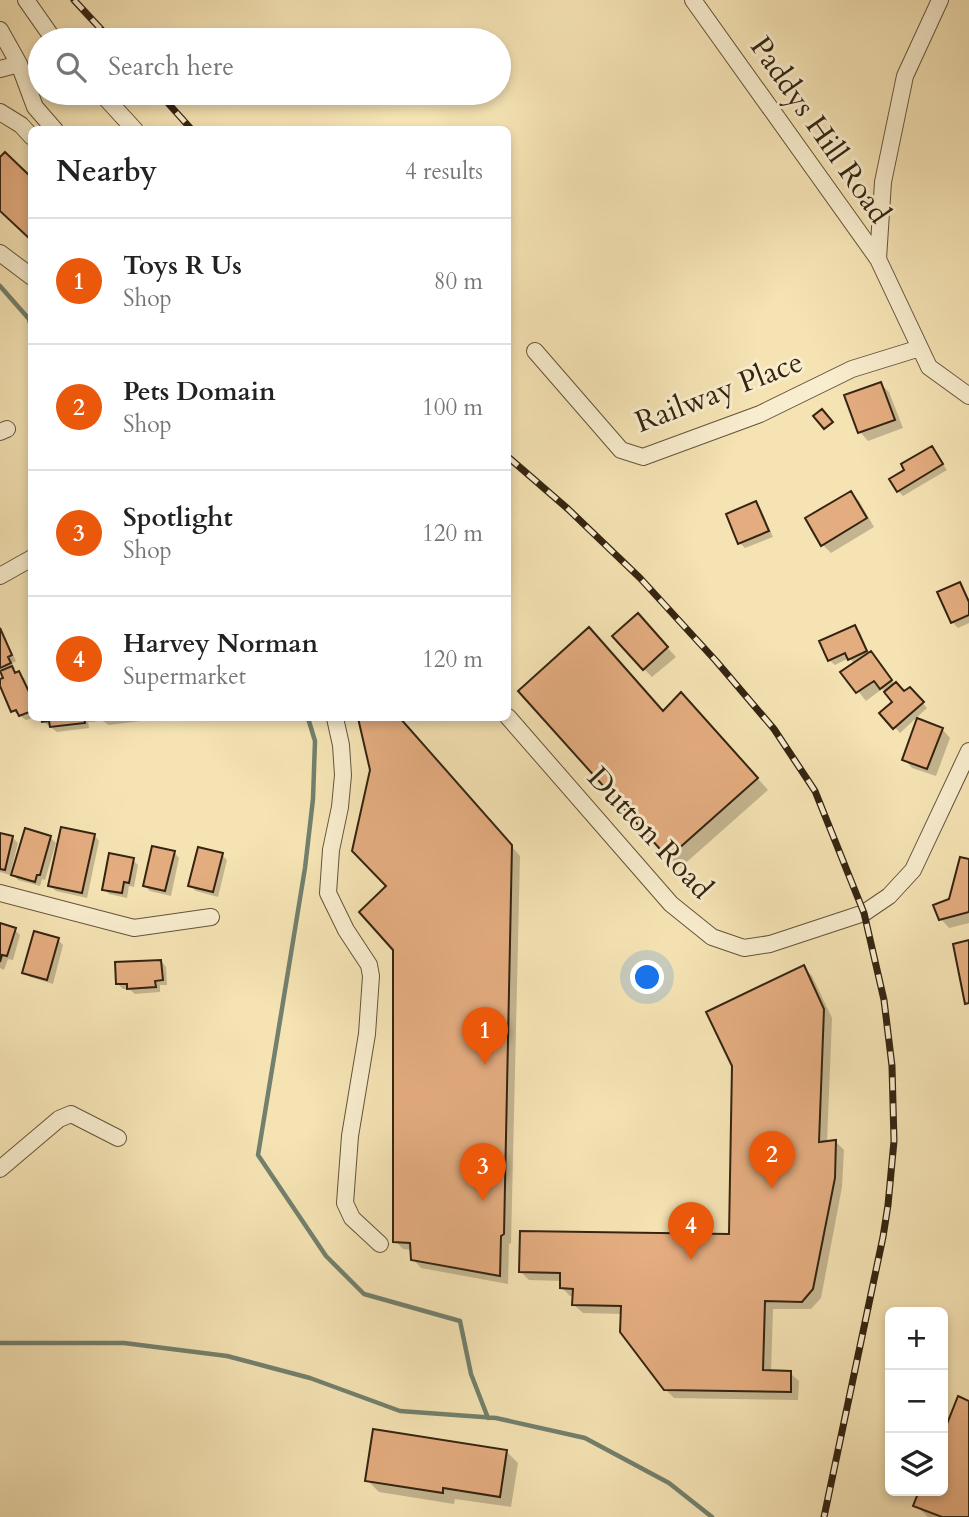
<!DOCTYPE html>
<html lang="en">
<head>
<meta charset="utf-8">
<style>
	body { margin:0; font-family:Cardo,serif; background:#f6f6f6; color:#222 }
	.controls { position:absolute; right:21px; bottom:21px; display:grid; overflow:hidden; border-radius:10px; box-shadow:0 4px 10px #0003 }
	.controls button { width:63px; height:63px; display:grid; place-items:center; padding:0; border:0; border-bottom:2px solid #e0e0e0; background:#fff; color:#222; font:35px sans-serif }
	.you { position:absolute; left:648px; top:978px; width:24px; height:24px; margin:-18px; border:5px solid #fff; border-radius:50%; background:#1a73e8; box-shadow:0 0 0 10px #1a73e833 }
	.badge { display:grid; place-items:center; width:46px; height:46px; border-radius:50%; background:#ea580c; color:#fff; font-size:23px; font-weight:700 }
	.pin { position:absolute; translate:-50% -58px; filter:drop-shadow(0 2px 4px #0008) }
	.pin::after { content:''; position:absolute; top:37px; width:24px; height:21px; background:inherit; clip-path:polygon(0 0,100% 0,50% 100%) }
	.list { margin:0; padding:0; list-style:none }
	h2 { display:flex; justify-content:space-between; align-items:center; height:91px; margin:0; padding:0 28px; font-size:30px }
	h2 small { font-size:23px; font-weight:400; color:#767676 }
	.list li { display:grid; grid-template-columns:46px 1fr auto; gap:21px; align-items:center; box-sizing:border-box; height:126px; padding:0 28px; border-top:2px solid #e0e0e0 }
	.list b { display:block; font-size:26px; white-space:nowrap }
	.list p { margin:0; font-size:23px; white-space:nowrap; color:#767676 }
	.list em { font-size:23px; font-style:normal; color:#767676 }
	.icon { flex:none; width:38px; height:38px; fill:none; stroke:currentColor; stroke-width:2; stroke-linecap:round; stroke-linejoin:round }
	.map { position:relative; flex:none; width:969px; height:1517px; overflow:hidden }
	.search { position:absolute; background:#fff; box-shadow:0 4px 10px #0003; left:28px; top:28px; width:483px; height:77px; display:flex; align-items:center; gap:18px; box-sizing:border-box; padding:0 24px; border-radius:38px; color:#767676; font-size:26px }
	.panel { position:absolute; background:#fff; box-shadow:0 4px 10px #0003; left:28px; top:126px; width:483px; height:595px; border-radius:10px }
	.map>svg:first-child { display:block }
	.shadow { fill:#0003 }
	.lines { fill:none; stroke-linecap:round; stroke-linejoin:round }
	.stream { stroke:#72806d; stroke-width:4.5 }
	.building { fill:#e4ad80; stroke:#342411; stroke-width:2 }
	.minor-casing { stroke:#64543a; stroke-width:18 }
	.minor { stroke:#f8edce; stroke-width:16 }
	.rail-casing { stroke:#342411; stroke-width:7 }
	.rail { stroke:#f8edce; stroke-width:4.5; stroke-dasharray:13; stroke-linecap:butt }
	.labels { text-anchor:middle; dominant-baseline:central; stroke-width:6; stroke-linejoin:round; paint-order:stroke }
	.street-label { font-size:30px; fill:#342411; stroke:#f8edce }
</style>
</head>
<body>
<div class="map">
<svg width="969" height="1517" viewBox="0 0 969 1517">
	<rect width="100%" height="100%" fill="#f5e3b4"/>
	<filter id="stains"><feTurbulence type="fractalNoise" baseFrequency=".00286" numOctaves="4"/><feColorMatrix values="0 0 0 0 .2 0 0 0 0 .09 0 0 0 0 .02 0 0 0 .5 -.17"/></filter>
	<radialGradient id="worn" r=".72"><stop offset=".6" stop-color="#630" stop-opacity="0"/><stop offset="1" stop-color="#630" stop-opacity=".3"/></radialGradient>
	<path class="shadow" d="M881 384 889 392 903 428 868 441 860 432Z
		M932 448 947 470 903 496 898 491 907 470Z
		M850 493 859 501 874 527 831 553 823 545Z
		M756 504 761 509 773 537 745 548 740 543Z
		M959 584 969 599V623L958 628 952 622 939 593Z
		M646 624 676 657 652 677 644 669Z
		M854 627 860 632 869 653 879 661 895 685 905 694 910 689 927 708 900 733 882 713 895 702 882 689 866 701 843 672 855 664 849 658 835 665 829 660Z
		M0 628 16 661 12 663 15 669H13L24 678 32 695 33 718 26 720 13 711 0 682 5 679 0 668Z
		M693 706 768 790 680 868 669 857 663 712Z
		M43 718H94L95 722H88L89 728 57 732 44 722Z
		M98 718H140L141 721 109 725Z
		M360 718H399L520 856 511 1243 509 1244 508 1284 421 1268 413 1259 412 1250 403 1249 395 1241V949L372 770Z
		M942 729 950 738 936 776 912 768 904 759Z
		M0 834 12 837 18 843 10 875 0 872Z
		M94 835 99 841 87 898 56 891 50 886Z
		M51 838 56 843 45 880 42 879 40 886 18 880 12 873Z
		M174 852 179 858 171 896 150 891 145 886Z
		M222 855 227 860 218 897 196 891 190 886Z
		M133 860 138 865 134 887 129 886 127 898 109 894 104 889Z
		M969 861V923L949 928 941 919Z
		M0 925 15 930 20 935 13 960 8 959 4 970 0 968Z
		M58 940 63 945 53 984 30 977 24 972Z
		M161 961 166 967 167 985H160V992L135 994 129 989H123L118 984Z
		M803 967 812 976 832 1018 827 1143 836 1142 844 1150 842 1187 821 1298 811 1309H773L771 1372 790 1373 799 1381 798 1400 674 1398 665 1389 622 1314 583 1313 574 1305V1296H570L562 1288V1281L529 1280 521 1272 731 1236Z
		M959 1398 969 1402V1517H928L915 1505 921 1491H943V1438Z
		M507 1452 518 1463 511 1507 455 1499 454 1504 379 1492 367 1480Z"/>
	<g class="lines">
		<path class="stream" d="M0 286 29 319 32 331
			M308 718 315 741 313 799 305 868 258 1155 326 1256 364 1294 460 1321 471 1374 488 1418
			M0 1343H124L227 1356 310 1378 400 1411 496 1418 585 1438 669 1483 712 1517"/>
	</g>
	<path class="building" d="M5 152 32 178V241L0 211V157Z
		M881 382 895 420 858 433 844 395Z
		M822 409 833 422 824 429 813 416Z
		M932 446 943 464 897 492 889 479 904 470 901 464Z
		M851 491 867 518 821 546 805 518Z
		M756 501 769 531 738 544 726 514Z
		M960 582 969 602V615L951 623 937 592Z
		M638 613 668 647 643 670 612 636Z
		M855 625 867 651 848 660 845 653 828 661 819 641Z
		M589 627 663 711 681 692 758 778 668 858 518 691Z
		M0 628 12 655 8 657 11 663 0 668Z
		M871 651 892 680 880 689 874 681 856 693 840 672Z
		M12 666 15 673 19 671 32 698 29 705 32 711 19 716 16 710 11 712 0 686V679L3 678 0 671Z
		M896 682 904 691 910 687 924 702 893 729 879 713 892 702 884 692Z
		M41 718H84L85 723 50 727 49 721 42 722Z
		M358 718H400L512 845 504 1234 501 1236 500 1276 411 1260 410 1243 393 1242V950L359 912 386 886 352 851 370 770Z
		M917 718 943 728 927 769 902 760Z
		M61 827 95 834 82 893 48 886Z
		M25 828 51 836 40 875H37L35 882 11 875Z
		M0 833 13 836 5 870 0 869Z
		M152 846 175 851 165 891 143 886Z
		M198 847 223 853 213 892 188 886Z
		M109 853 134 858 129 883 124 882 122 893 102 890Z
		M960 857 969 859V912L939 920 933 905 949 899Z
		M0 923 16 928 7 956 2 955 0 962Z
		M34 931 59 938 47 980 22 973Z
		M969 940V1003L965 1004 953 944Z
		M161 960 163 980 155 981 156 987 127 989V984H116L115 962Z
		M804 965 824 1009 819 1142 836 1140 835 1178 813 1289 802 1302 765 1301 763 1370 791 1371V1392L664 1390 620 1332 621 1306 572 1305 573 1289 560 1288V1273L519 1272 520 1231 729 1234 732 1066 706 1012Z
		M958 1396 969 1401V1517H942L913 1506 919 1491H943V1434Z
		M373 1429 507 1450 500 1497 443 1488V1493L365 1481Z"/>
	<g class="lines">
		<defs>
			<path id="minor" d="M26 0 54 40
				M693 0 878 259
				M940 0 905 76 883 182 878 259 929 367 969 396
				M0 30 19 64
				M0 69 19 64 35 107 55 130
				M101 93 135 130
				M0 112 21 125 32 137
				M0 253 32 277
				M535 351 621 450 643 457 760 414 852 369 920 348
				M0 432 7 429
				M0 576 32 558
				M508 717 671 904 712 937 744 948 770 944 864 913 889 896 913 870 969 751
				M335 718 341 745 343 775 340 807 331 850 328 893 346 930 369 965 371 976 367 1034 350 1136 345 1203 352 1218 380 1244
				M0 893 134 928 211 917
				M0 1169 59 1119 71 1114 118 1138"/>
		</defs>
		<use href="#minor" class="minor-casing"/>
		<use href="#minor" class="minor"/>
		<defs>
			<path id="rail" d="M74 0 111 40
				M159 93 192 130
				M508 457 568 509 640 578 716 661 774 729 815 791 864 913 884 1000 892 1066 894 1141 888 1205 883 1237 824 1517"/>
		</defs>
		<use href="#rail" class="rail-casing"/>
		<use href="#rail" class="rail"/>
	</g>
	<g class="labels">
		<g class="street-label">
			<text transform="translate(820 130) rotate(55)">Paddys Hill Road</text>
			<text transform="translate(719 392) rotate(-21)">Railway Place</text>
			<text transform="translate(650 833) rotate(47)">Dutton Road</text>
		</g>
	</g>
	<rect width="100%" height="100%" filter="url(#stains)"/>
	<rect width="100%" height="100%" fill="url(#worn)"/>
</svg>
<div class="controls">
<button>+</button>
<button>−</button>
<button><svg class="icon" aria-label="layers" viewBox="0 0 24 24"><path d="M12 4l9 5-9 5-9-5zM3 14l9 5 9-5"/></svg></button>
</div>
<div class="you"></div>
<div class="pin badge" style="left:485px;top:1065px">1</div>
<div class="pin badge" style="left:772px;top:1189px">2</div>
<div class="pin badge" style="left:483px;top:1201px">3</div>
<div class="pin badge" style="left:691px;top:1260px">4</div>
<div class="search"><svg class="icon" aria-label="search" viewBox="0 0 24 24"><circle cx="10" cy="10" r="6"/><path d="M15 15l6 6"/></svg>Search here</div>
<section class="panel">
<h2>Nearby<small>4 results</small></h2>
<ul class="list">
<li><span class="badge">1</span><div><b>Toys R Us</b><p>Shop</p></div><em>80 m</em></li>
<li><span class="badge">2</span><div><b>Pets Domain</b><p>Shop</p></div><em>100 m</em></li>
<li><span class="badge">3</span><div><b>Spotlight</b><p>Shop</p></div><em>120 m</em></li>
<li><span class="badge">4</span><div><b>Harvey Norman</b><p>Supermarket</p></div><em>120 m</em></li>
</ul>
</section>
</div>
</body>
</html>
